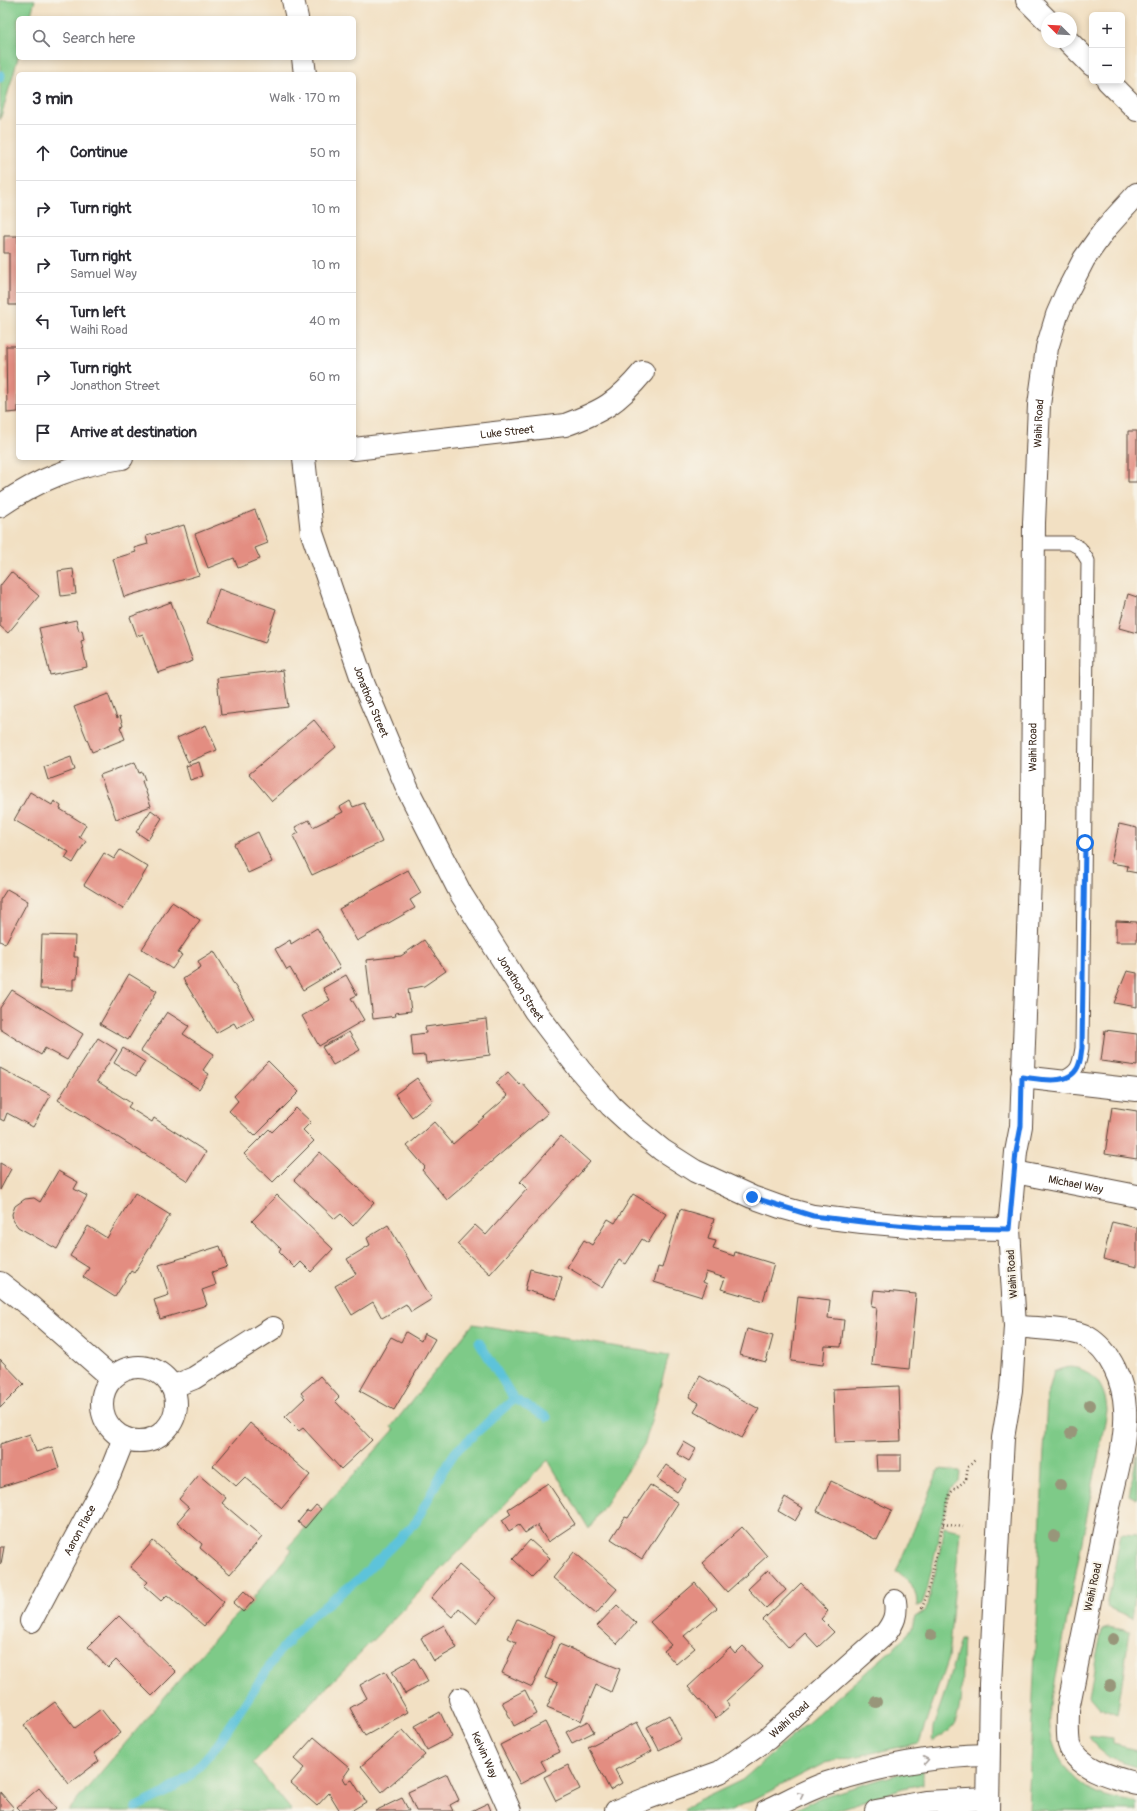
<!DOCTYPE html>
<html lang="en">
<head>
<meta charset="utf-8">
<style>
	body { margin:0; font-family:Pangolin,sans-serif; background:#f2f2f3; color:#2b2b33 }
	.controls { position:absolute; right:12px; top:12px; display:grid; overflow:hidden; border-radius:6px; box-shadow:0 2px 6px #0003 }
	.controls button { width:36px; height:36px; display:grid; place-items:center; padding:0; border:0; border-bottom:1px solid #e1e1e2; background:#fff; color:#2b2b33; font:20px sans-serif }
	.compass { position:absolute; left:1041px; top:12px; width:36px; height:36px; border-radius:50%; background:#fff; box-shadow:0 2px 6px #0003; rotate:294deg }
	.stop { position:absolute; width:12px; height:12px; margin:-9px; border:3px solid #1a73e8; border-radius:50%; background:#fff }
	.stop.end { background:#1a73e8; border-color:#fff; box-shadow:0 1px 4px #0008 }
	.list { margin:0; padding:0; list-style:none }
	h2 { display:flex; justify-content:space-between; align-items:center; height:52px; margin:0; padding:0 16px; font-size:17px }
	h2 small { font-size:13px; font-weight:400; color:#7c7c81 }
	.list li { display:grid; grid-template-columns:26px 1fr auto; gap:12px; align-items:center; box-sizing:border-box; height:56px; padding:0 16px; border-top:1px solid #e1e1e2 }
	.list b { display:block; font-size:15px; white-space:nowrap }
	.list p { margin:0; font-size:13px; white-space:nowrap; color:#7c7c81 }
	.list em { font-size:13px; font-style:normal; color:#7c7c81 }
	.icon { flex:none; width:22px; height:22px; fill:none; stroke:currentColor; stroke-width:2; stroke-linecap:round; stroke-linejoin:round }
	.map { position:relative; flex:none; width:1137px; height:1811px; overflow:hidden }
	.search { position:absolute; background:#fff; box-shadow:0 2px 6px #0003; left:16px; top:16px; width:340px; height:44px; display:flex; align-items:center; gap:10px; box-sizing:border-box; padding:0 14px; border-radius:6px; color:#7c7c81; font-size:15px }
	.panel { position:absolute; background:#fff; box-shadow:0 2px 6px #0003; left:16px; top:72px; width:340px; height:388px; border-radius:6px }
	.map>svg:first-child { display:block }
	.green { fill:#7eca88; stroke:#5c7a53 }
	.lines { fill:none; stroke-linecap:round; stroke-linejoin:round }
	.stream { stroke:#5dc3da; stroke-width:9 }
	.building { fill:#e38d81 }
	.service-casing { stroke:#564537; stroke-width:15 }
	.minor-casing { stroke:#564537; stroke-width:24 }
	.secondary-casing { stroke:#564537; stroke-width:24 }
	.trunk-casing { stroke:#564537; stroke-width:24 }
	.path { stroke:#564537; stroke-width:2.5; stroke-dasharray:1 3; stroke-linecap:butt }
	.service { stroke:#fff; stroke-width:13 }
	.minor { stroke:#fff; stroke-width:22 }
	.secondary { stroke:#fff; stroke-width:22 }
	.trunk { stroke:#fff; stroke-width:22 }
	.tree { fill:#98967a }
	.oneway { stroke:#a79f9a }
	.route { stroke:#1a73e8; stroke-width:5 }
	.labels { text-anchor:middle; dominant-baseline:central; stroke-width:4; stroke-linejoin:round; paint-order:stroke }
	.street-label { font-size:11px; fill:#3b2a1e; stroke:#f7f3e8 }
</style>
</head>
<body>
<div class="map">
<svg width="1137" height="1811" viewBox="0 0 1137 1811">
	<rect width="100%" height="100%" fill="#f7f3e8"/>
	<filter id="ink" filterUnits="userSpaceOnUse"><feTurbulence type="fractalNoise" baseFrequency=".025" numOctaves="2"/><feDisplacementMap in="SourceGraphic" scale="8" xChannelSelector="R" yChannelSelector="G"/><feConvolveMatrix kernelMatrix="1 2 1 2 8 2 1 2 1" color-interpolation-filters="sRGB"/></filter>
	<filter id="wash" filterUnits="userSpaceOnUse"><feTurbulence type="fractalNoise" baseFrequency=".012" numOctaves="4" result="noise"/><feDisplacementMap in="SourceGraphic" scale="16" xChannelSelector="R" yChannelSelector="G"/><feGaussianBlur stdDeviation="0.9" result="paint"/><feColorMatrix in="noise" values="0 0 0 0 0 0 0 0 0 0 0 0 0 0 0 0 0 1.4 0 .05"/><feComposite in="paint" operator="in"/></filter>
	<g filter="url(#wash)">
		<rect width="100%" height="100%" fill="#f2e0c3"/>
		<path class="green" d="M0 0H35L30 18H18V58L0 120Z
			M473 1324 669 1355 645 1443 589 1529 548 1460 253 1763 292 1811H68L224 1627 241 1610 243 1612 254 1600 252 1599 292 1550 288 1547 394 1430 391 1427Z
			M1070 1367C1094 1369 1106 1388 1107 1411L1053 1693C1051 1704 1049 1716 1050 1727 1052 1751 1067 1775 1087 1788 1101 1797 1121 1799 1137 1803V1811L1028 1810 1043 1469 1047 1399 1054 1371Z
			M1137 1454V1499L1129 1495Z
			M939 1469 960 1471 959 1481 949 1491 927 1590 922 1604 917 1606C917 1591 911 1579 896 1572Z
			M945 1527 960 1531 948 1658 919 1743 825 1763 731 1811H684L686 1807 742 1780 903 1640 912 1628 915 1617 923 1612 928 1605Z
			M1121 1534 1137 1535V1583L1132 1618 1107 1607Z
			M1108 1627 1130 1631 1117 1715 1100 1708 1089 1695 1102 1629Z
			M960 1639H963C961 1660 964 1708 954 1725 949 1733 939 1738 932 1742L933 1727 947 1686Z
			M1089 1736 1113 1739V1744L1137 1750V1766C1117 1760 1099 1756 1089 1736Z
			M923 1769V1784L903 1788 834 1811H792L821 1797 898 1774Z"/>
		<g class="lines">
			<path class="stream" d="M0 78 1 75
				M514 1399 547 1417
				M136 1807 165 1793 191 1775 218 1744 278 1653 307 1620 361 1577 416 1522 444 1469 456 1451 514 1399 479 1342"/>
		</g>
		<g id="blocks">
			<path class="building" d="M4 236H18V305H9V253H4Z
				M6 346H18V412L7 413Z
				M1128 431H1137V482H1128Z
				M255 510 268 543 255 548 260 559 238 568 234 558 208 568 195 534Z
				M184 525 199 575 124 597 113 559 136 552 134 548 148 544 146 536Z
				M73 569 76 594 61 596 58 571Z
				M11 572 39 596 8 633 0 626V586Z
				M219 589 276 609 265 643 207 623Z
				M1128 594 1137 597V633L1119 628Z
				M171 602 193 661 158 673 143 634 137 636 130 617Z
				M76 620 79 631 82 630 84 640 81 641 87 667 50 675 39 628Z
				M283 670 288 707 221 715 217 678Z
				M108 694 117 718 120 716 123 726 120 727 125 739 92 752 74 707Z
				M314 720 336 747 272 801 249 774Z
				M206 725 217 750 188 762 177 738Z
				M71 757 75 770 48 780 44 767Z
				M135 762 139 773 142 772 145 780 142 781 151 806 116 819 100 775Z
				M199 762 203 776 190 780 186 766Z
				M30 792 52 805 54 801 61 806 60 809 86 825 79 837 86 841 73 863 65 858 69 852 14 820Z
				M350 801 353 807 364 803 382 842 312 875 293 836 299 833 295 827 309 820 313 827 343 812 340 807Z
				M151 810 162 818 148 840 136 832Z
				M1119 824 1137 828V873L1127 871 1128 866 1111 863Z
				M258 832 272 862 248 873 234 844Z
				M120 850 148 867 123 909 84 885 104 853 114 859Z
				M408 870 421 893 410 900 415 908 357 941 339 909Z
				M7 889 28 901 5 944 0 941V900Z
				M172 902 200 920 178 953 182 955 172 969 142 949Z
				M1116 921 1137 922V942H1116Z
				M317 928 340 968 303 990 290 968 287 970 275 949 290 940 291 944Z
				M42 935 75 936 74 957H78L77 979H73V990L40 989Z
				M424 940 446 971 424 986 408 989 411 1011 395 1013 396 1016 373 1019 366 960 401 956Z
				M214 951 254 1018 237 1028 234 1023 216 1033 183 979 201 967 198 961Z
				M1127 971 1137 973V1007L1114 1003Z
				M129 974 157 991 128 1040 100 1024Z
				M346 975 357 995 351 998 364 1020 319 1046 302 1016 330 1000 323 988Z
				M12 990 83 1034 67 1060 45 1048 41 1055 0 1029V1008Z
				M167 1012 189 1026 183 1034 214 1054 203 1070 209 1074 199 1089 141 1051Z
				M486 1019 490 1055 426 1063 425 1055 413 1056 411 1035 426 1033 425 1027Z
				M1105 1030 1137 1034V1066L1101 1061Z
				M349 1032 360 1050 333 1065 322 1047Z
				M98 1038 117 1050 97 1081 131 1103 128 1107 152 1122 154 1118 206 1152 188 1181 58 1100Z
				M123 1048 145 1062 136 1076 114 1063Z
				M268 1061 299 1092 255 1136 229 1111 238 1101 234 1096Z
				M0 1068 51 1095 33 1127 7 1113 4 1121 0 1119Z
				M508 1072 520 1085 522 1083 548 1113 447 1200 422 1170 425 1167 407 1146 434 1122 453 1144 508 1096 496 1083Z
				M417 1078 433 1101 412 1117 395 1094Z
				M1112 1107 1137 1111V1159L1105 1154Z
				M296 1108 311 1122 303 1130 314 1141 273 1182 244 1154 269 1129 272 1132Z
				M561 1136 590 1162 490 1274 457 1244 475 1225 486 1235 527 1189 520 1182Z
				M320 1152 374 1203 353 1226 341 1214 335 1219 294 1180Z
				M0 1163 11 1169 0 1190Z
				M58 1171 78 1182 74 1189 87 1196 57 1249 18 1227 13 1220 12 1214 15 1206 25 1199 34 1198 40 1202Z
				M135 1193 170 1215 134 1273 131 1271 115 1297 83 1277 89 1268 70 1256 88 1226 107 1238Z
				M633 1194 666 1214 648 1243 642 1239 626 1264 619 1260 602 1288 567 1267 584 1240 592 1245 608 1219 615 1223Z
				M277 1195 333 1249 311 1272 301 1262 295 1268 279 1252 281 1249 252 1221Z
				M680 1209 714 1219 708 1239 716 1241 713 1249 734 1256 735 1252 774 1264 763 1301 721 1289 725 1278 706 1272 703 1282 707 1284 702 1297 654 1282 658 1267 662 1268Z
				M1112 1222 1137 1228V1267L1103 1259Z
				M388 1225 432 1299 411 1312 406 1304 382 1318 373 1302 352 1315 335 1286 356 1274 347 1259 370 1245 367 1238Z
				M220 1246 227 1267 212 1272 216 1285 202 1290 207 1305 160 1319 154 1300 169 1295 159 1265Z
				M530 1269 562 1277 556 1299 525 1290Z
				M874 1290 916 1294 909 1369 872 1365 877 1307 872 1306Z
				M798 1296 830 1300 828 1318 844 1320 841 1347 825 1346 823 1365 791 1361Z
				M747 1329 773 1336 766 1362 740 1355Z
				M406 1332 421 1341 424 1333 435 1339 394 1410 360 1391 391 1337 401 1342Z
				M0 1359 24 1384 0 1408Z
				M320 1376 339 1397 335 1401 372 1440 341 1469 303 1428 299 1431 285 1417 305 1398 301 1393Z
				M700 1376 759 1409 742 1438 694 1411 699 1403 689 1397Z
				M899 1386 901 1441 835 1443 833 1389Z
				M250 1423 310 1475 282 1508 245 1477 236 1486 213 1466Z
				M30 1434 36 1452 52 1447 59 1468 0 1487V1444Z
				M684 1442 696 1449 689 1461 677 1454Z
				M876 1455H901V1471H877Z
				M666 1465 686 1479 677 1492 657 1478Z
				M199 1475 226 1498 222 1503 262 1537 230 1574 200 1548 202 1544 177 1522 189 1508 179 1499Z
				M831 1481 892 1510 877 1540 817 1511Z
				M548 1483 575 1524 548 1542 537 1525 525 1533 519 1525 509 1531 502 1520 511 1514 508 1509Z
				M650 1485 678 1503 642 1559 611 1539 625 1517 628 1518Z
				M785 1497 803 1508 795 1521 778 1511Z
				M316 1505 321 1509 305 1528 298 1522 307 1511 310 1512Z
				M742 1527 767 1556 727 1592 702 1563Z
				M530 1540 550 1558 532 1577 513 1559Z
				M153 1541 224 1602 204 1626 167 1595 161 1601 144 1586 148 1582 130 1567Z
				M0 1547H4L1 1564H0Z
				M574 1552 617 1589 596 1614 553 1578Z
				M459 1565 497 1598 476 1623 459 1608 452 1617 431 1598Z
				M768 1570 786 1590 766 1608 748 1589Z
				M695 1583 717 1608 684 1636 695 1648 676 1664 664 1651 671 1645 650 1622Z
				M801 1583 828 1611 821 1619 834 1632 818 1647 805 1633 789 1648 763 1620Z
				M244 1591 254 1600 243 1612 233 1603Z
				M617 1605 636 1623 617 1644 597 1626Z
				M119 1616 176 1672 152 1696 116 1660 108 1668 88 1647Z
				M517 1619 555 1636 532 1687 502 1673 516 1642 508 1638Z
				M444 1625 457 1648 434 1661 421 1638Z
				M559 1644 620 1669 611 1692 596 1685 581 1721 547 1707 558 1683 545 1678Z
				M743 1646 763 1667 726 1701 730 1706 716 1718 688 1687 730 1648 735 1654Z
				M415 1658 428 1681 405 1694 392 1671Z
				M385 1671 408 1712 365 1736 350 1708 367 1698 360 1685Z
				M525 1690 537 1714 514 1726 502 1702Z
				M55 1702 75 1728 101 1709 120 1733 94 1753 99 1761 69 1784 24 1725Z
				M440 1712 452 1737 427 1750 415 1726Z
				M669 1715 681 1739 659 1750 647 1727Z
				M588 1721 594 1732 572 1743 566 1732Z
				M545 1722 560 1752 541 1761 546 1770 520 1784 500 1745Z
				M637 1722 652 1751 615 1770 622 1783 610 1790 588 1747Z
				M403 1730 425 1755 382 1792 361 1766Z
				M314 1737 350 1768 343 1778 346 1783 352 1780 366 1802 351 1811H340L329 1793 317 1806 291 1783 304 1768 294 1759Z
				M568 1765 580 1789 556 1801 544 1777Z
				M447 1774 459 1800 450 1805 453 1811H416L408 1792Z
				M39 1788 56 1808 53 1811H21L17 1807Z
				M0 1792 14 1808 10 1811H0Z
				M402 1798 409 1811H375Z
				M488 1803 491 1811H471Z"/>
		</g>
	</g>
	<g filter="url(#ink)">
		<use href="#blocks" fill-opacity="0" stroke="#564537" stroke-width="1"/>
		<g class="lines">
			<defs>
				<path id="service" d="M1034 543H1071L1080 548 1088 561 1082 1048C1079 1067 1078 1072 1059 1080"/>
				<g id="minor">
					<path d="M293 0 297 18"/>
					<path d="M1027 0 1047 20"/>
					<path d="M1069 42 1092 65"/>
					<path d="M303 58 305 74"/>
					<path d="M1108 81 1137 110"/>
					<path id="s1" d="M354 449 565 425C603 411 617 403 643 372"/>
					<path id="s2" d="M304 458 312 533 364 685 408 790 461 894 535 1011 580 1070 611 1106 635 1128 662 1150 695 1171 752 1197 780 1207 813 1216 862 1222 932 1228 1009 1229"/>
					<path d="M0 506C39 479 75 465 122 458"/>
					<path d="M1022 1077 1137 1090"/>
					<path id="s3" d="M1015 1172 1137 1196"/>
					<path d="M0 1283 31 1307 112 1378"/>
					<path d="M1015 1326C1034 1329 1072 1328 1087 1337 1111 1351 1124 1383 1125 1409 1127 1439 1115 1481 1108 1511 1095 1577 1081 1643 1068 1709 1068 1720 1067 1733 1069 1744 1076 1769 1116 1778 1137 1784"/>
					<circle cx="139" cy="1404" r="37"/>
					<path d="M172 1387 194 1378 273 1328"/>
					<path id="s4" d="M31 1621 110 1473 124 1438"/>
					<path id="s5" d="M460 1699 510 1811"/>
					<path id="s6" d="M616 1811 648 1798 720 1772 767 1739 886 1633C894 1622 897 1615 895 1601"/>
					<path d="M876 1811 925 1802 988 1799"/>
				</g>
				<g id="secondary">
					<path id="s7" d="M988 1811 990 1684 1003 1438 1011 1390 1015 1326 1009 1229 1016 1152 1021 1126 1032 821 1034 523 1039 405 1047 348 1057 315 1067 292 1084 259 1106 228 1137 194"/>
				</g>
				<path id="trunk" d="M766 1811C786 1802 806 1790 827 1783 879 1766 934 1756 988 1755"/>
			</defs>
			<use href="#service" class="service-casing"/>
			<use href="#minor" class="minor-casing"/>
			<use href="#secondary" class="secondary-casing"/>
			<use href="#trunk" class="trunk-casing"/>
			<path class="path" d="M943 1524 963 1527
				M922 1608 928 1592 949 1496 953 1490 966 1480 968 1467 975 1460"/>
			<use href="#service" class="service"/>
			<use href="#minor" class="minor"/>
			<use href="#secondary" class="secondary"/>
			<use href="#trunk" class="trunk"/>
		</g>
		<g class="tree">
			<circle cx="1090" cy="1405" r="6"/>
			<circle cx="1071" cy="1433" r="6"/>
			<circle cx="1060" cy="1485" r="6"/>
			<circle cx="1054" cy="1536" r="6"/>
			<circle cx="931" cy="1635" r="6"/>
			<circle cx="1113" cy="1639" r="6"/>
			<circle cx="1110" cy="1686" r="6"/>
			<circle cx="876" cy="1702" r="6"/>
		</g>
		<defs><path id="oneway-chevron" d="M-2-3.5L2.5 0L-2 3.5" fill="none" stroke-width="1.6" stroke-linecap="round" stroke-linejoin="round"/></defs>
		<g class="oneway">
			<use href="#oneway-chevron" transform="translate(926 1760) rotate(-10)"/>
			<use href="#oneway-chevron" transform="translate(801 1795) rotate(-25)"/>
		</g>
	</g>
	<g class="lines" filter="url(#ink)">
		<path class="route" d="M752 1197 813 1216 862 1222 932 1228 1009 1229 1016 1152 1021 1126 1022 1077C1040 1079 1072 1087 1079 1064 1081 1059 1081 1053 1082 1048L1085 843"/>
	</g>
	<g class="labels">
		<g class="street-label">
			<text stroke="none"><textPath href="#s7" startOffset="1390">Waihi Road</textPath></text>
			<text stroke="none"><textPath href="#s1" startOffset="154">Luke Street</textPath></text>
			<text stroke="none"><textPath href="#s2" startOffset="254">Jonathon Street</textPath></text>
			<text stroke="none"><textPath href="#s7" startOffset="1066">Waihi Road</textPath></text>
			<text stroke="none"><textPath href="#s2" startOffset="578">Jonathon Street</textPath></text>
			<text stroke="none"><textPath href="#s3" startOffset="62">Michael Way</textPath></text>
			<text transform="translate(1012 1274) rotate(-94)">Waihi Road</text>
			<text stroke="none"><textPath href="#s4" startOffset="103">Aaron Place</textPath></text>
			<text transform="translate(1093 1587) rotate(-78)">Waihi Road</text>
			<text stroke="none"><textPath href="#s6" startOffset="198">Waihi Road</textPath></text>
			<text stroke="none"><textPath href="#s5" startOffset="61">Kelvin Way</textPath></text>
		</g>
	</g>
</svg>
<div class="controls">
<button>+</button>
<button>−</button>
</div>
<svg class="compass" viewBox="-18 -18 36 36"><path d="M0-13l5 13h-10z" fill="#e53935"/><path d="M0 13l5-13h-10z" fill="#7c7c81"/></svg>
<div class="stop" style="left:1085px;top:843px"></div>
<div class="stop end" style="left:752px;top:1197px"></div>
<div class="search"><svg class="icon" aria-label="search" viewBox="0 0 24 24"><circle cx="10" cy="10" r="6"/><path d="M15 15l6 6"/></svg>Search here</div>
<section class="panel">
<h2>3 min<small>Walk · 170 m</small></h2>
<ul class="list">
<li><svg class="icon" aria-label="ahead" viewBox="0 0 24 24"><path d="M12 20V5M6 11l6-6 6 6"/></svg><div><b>Continue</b></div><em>50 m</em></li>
<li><svg class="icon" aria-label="right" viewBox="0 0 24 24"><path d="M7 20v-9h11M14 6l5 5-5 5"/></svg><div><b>Turn right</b></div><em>10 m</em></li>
<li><svg class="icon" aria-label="right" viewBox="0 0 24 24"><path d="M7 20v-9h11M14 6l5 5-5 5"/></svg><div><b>Turn right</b><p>Samuel Way</p></div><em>10 m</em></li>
<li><svg class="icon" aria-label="left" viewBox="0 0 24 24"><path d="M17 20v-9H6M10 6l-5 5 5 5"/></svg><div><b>Turn left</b><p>Waihi Road</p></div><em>40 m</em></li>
<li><svg class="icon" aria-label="right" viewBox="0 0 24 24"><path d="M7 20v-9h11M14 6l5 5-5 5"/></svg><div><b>Turn right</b><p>Jonathon Street</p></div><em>60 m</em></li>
<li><svg class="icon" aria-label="arrive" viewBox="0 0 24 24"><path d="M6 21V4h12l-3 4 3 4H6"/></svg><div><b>Arrive at destination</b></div></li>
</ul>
</section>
</div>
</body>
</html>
